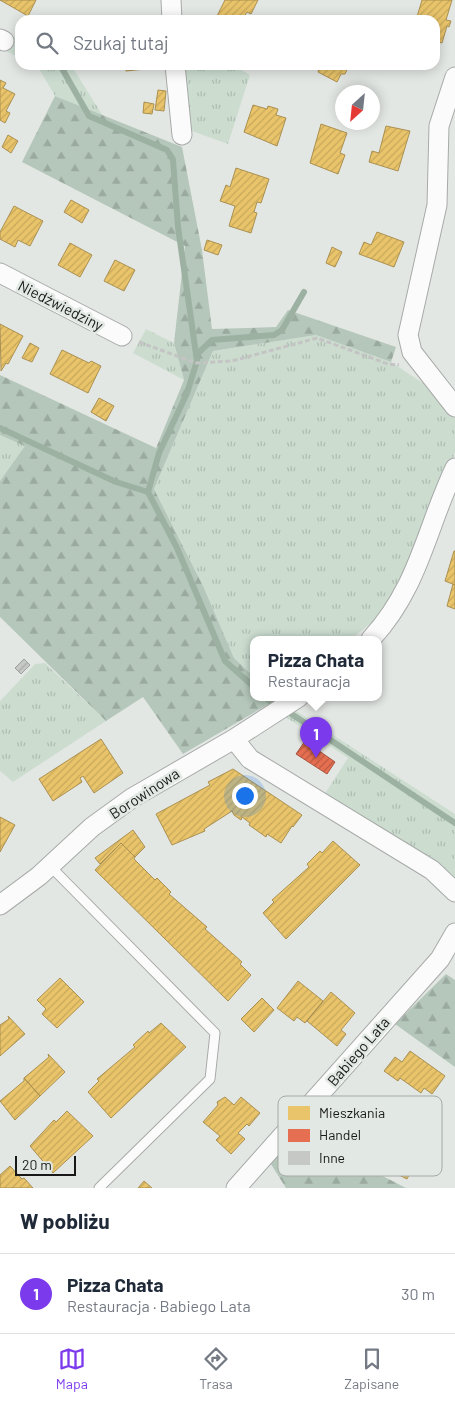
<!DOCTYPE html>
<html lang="pl">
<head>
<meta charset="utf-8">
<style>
	body { margin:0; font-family:Barlow,sans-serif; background:#f6f6f7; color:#1f2937 }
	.compass { position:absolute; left:335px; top:85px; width:45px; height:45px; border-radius:50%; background:#fff; box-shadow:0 2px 12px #0003; rotate:207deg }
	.scale { position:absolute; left:15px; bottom:12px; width:61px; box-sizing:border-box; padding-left:5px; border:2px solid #171817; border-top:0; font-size:14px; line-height:18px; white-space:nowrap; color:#171817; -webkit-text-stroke:4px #e2e8e3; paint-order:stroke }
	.you { position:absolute; left:244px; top:795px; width:18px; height:18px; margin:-12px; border:4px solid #fff; border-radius:50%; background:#1a73e8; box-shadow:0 0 0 8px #1a73e833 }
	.badge { display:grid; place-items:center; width:32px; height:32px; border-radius:50%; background:#7c3aed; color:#fff; font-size:16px; font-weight:700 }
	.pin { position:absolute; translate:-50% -41px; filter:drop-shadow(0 1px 2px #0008) }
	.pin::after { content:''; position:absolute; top:26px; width:18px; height:15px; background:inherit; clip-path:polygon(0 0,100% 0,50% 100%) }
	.popup { position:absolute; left:250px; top:636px; width:132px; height:65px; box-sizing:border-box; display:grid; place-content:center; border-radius:10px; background:#fff; filter:drop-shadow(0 1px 4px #0005); font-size:16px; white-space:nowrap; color:#747a83 }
	.popup b { font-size:19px; color:#1f2937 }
	.popup::after { content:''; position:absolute; left:50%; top:100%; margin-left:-10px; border:10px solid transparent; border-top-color:#fff }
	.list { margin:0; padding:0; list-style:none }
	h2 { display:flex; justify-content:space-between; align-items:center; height:65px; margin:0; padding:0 20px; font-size:21px }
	h2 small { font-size:16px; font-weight:400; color:#747a83 }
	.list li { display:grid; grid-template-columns:32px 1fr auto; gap:15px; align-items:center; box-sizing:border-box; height:80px; padding:0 20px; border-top:1px solid #e0e1e3 }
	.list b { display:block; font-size:19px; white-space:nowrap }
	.list p { margin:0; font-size:16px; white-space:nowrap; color:#747a83 }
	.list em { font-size:16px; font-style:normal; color:#747a83 }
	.icon { flex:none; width:28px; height:28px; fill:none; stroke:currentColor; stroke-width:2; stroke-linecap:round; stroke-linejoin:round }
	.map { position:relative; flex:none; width:455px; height:1188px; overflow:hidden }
	.search { position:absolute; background:#fff; box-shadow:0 2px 12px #0003; left:15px; right:15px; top:15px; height:55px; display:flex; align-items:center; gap:12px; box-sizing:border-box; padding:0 18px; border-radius:15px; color:#747a83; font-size:19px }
	.sheet { height:145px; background:#fff }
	nav { display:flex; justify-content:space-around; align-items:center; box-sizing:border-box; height:70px; border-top:1px solid #e0e1e3; background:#fff; font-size:14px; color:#747a83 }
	nav a { display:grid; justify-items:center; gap:2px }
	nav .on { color:#7c3aed }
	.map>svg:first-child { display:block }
	.grass { fill:url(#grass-tufts) }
	.forest { fill:url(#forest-firs) }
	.homes { fill:url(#homes-hatch); stroke:#aa9051 }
	.shops { fill:url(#shops-hatch); stroke:#a95540 }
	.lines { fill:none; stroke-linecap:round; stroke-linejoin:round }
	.stream { stroke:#9cb1a2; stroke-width:6 }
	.building { fill:url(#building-hatch); stroke:#9da09e }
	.service-casing { stroke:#a7aaa8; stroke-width:11 }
	.minor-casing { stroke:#a7aaa8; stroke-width:21 }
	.path { stroke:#c3c4c3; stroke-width:3; stroke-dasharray:5 2.5; stroke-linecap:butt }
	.service { stroke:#fbfbfb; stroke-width:9 }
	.minor { stroke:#fbfbfb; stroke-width:19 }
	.labels { text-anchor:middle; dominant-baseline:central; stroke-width:5; stroke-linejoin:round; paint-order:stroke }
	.street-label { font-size:15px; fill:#171817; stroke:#e2e8e3 }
	.key { fill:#e2e8e3; stroke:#a5aaa6; stroke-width:1 }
	.key-label { font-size:14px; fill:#171817 }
</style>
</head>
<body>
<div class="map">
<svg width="455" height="1188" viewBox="0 0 455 1188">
	<defs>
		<pattern id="grass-tufts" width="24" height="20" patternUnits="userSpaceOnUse" patternTransform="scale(1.25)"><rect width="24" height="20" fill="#ccddd0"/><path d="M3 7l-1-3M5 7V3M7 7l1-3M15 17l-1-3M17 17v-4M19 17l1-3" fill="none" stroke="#aebdb2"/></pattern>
		<pattern id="forest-firs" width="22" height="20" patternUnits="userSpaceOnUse" patternTransform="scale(1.25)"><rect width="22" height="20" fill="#b5c7ba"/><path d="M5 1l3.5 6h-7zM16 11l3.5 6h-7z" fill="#9baa9f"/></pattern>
		<pattern id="homes-hatch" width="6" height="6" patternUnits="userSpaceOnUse" patternTransform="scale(1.25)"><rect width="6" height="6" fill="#e9c46a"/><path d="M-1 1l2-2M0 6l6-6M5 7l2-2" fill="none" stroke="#c7a85b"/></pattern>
		<pattern id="shops-hatch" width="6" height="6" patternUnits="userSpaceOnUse" patternTransform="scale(1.25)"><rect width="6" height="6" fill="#e76f51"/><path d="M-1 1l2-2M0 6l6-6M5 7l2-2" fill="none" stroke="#ba5a42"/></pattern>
		<pattern id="building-hatch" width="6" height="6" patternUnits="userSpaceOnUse" patternTransform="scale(1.25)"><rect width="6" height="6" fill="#c6c8c6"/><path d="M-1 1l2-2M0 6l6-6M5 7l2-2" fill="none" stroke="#a9aba9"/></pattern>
	</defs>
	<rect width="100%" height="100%" fill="#e3e7e4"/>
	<path class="grass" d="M16 33 20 35V58L6 51Z
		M34 65H71L103 116 55 96 38 67Z
		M184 65H233L250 75 228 144 189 130Z
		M146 329 174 343 184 380 133 353Z
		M316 335 391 362 432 389 455 414V453L407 568 381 615 351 639H254L253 676 234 658 204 588 154 489 213 351Z
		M0 435 26 446 0 481Z
		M45 663 106 721 13 782 0 771V701L35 664Z
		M293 709 455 814V882L324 795 348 758 284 716Z"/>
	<path class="forest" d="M55 96 182 147 202 250 212 329 276 327 288 310 396 347 391 362 316 335 213 351 154 489 204 588 234 658 253 676 254 697 279 698 183 754 143 697 106 721 0 617V481L25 446 0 435V375L156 448 184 380 174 343 185 246 22 162Z
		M446 974 455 980V1067L395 1024Z
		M295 1131 406 1188H286L269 1161Z"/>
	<path class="homes" d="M0 0H36L28 16Z
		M225 0H258L251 14 247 12 242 20H215Z
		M422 0H452L446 20 451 21 449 27 447 26 442 43 435 41V20H416Z
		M125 65H145V69L126 71Z
		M347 65 348 67 345 74H341L337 82 318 72 319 70 304 66Z
		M0 80 6 83 3 88 15 94 6 111 10 113 5 123 0 120Z
		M158 90 166 91 164 111 155 110Z
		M144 102 154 104 152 114 143 113Z
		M253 105 267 109 268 106 278 109 276 115 286 118 277 146 244 132Z
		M321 124 347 133 340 153 345 155 338 174 310 163Z
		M386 126 410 131 398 171 369 162 372 151 379 153Z
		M8 135 18 141 11 153 2 147Z
		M236 168 269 179 261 203 257 202 254 212 257 213 251 233 229 226 235 206 220 201 226 185 230 187Z
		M71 200 89 210 82 223 64 212Z
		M14 206 43 221 30 246 18 240 15 247 0 239V232Z
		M377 232 404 242 394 267 359 254 364 242 371 245Z
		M207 240 222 245 218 255 204 250Z
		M70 243 92 255 80 277 58 265Z
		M332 247 342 252 335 267 326 263Z
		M115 260 135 270 124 291 104 281Z
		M0 324 23 336 8 364 6 363 1 371Z
		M30 343 39 348 32 362 22 358Z
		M62 350 89 363 91 361 101 366 88 393 50 374Z
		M99 398 114 406 106 421 91 412Z
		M454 551H455V585L445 581Z
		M453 584 455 585V609L447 606Z
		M101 739 123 773 94 793 83 776 80 778 82 782 53 801 39 779Z
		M233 769 302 815 293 827 292 826 281 843 267 834 266 837 249 825 250 823 242 817 241 820 234 815 232 811 204 829 205 831 172 845 156 814 210 785 208 782Z
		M0 817 15 825 0 852Z
		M133 830 145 847 135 857 121 843 100 864 95 858Z
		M333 841 360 865 286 939 263 913 274 902 272 900 309 867 307 864 320 851 322 853Z
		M121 843 135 857 134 859 155 880 157 878 171 892 169 894 207 927 205 929 242 962 240 964 251 975 228 1001 95 870Z
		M60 978 84 1002 57 1028 42 1014 46 1009 37 1000Z
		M298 981 323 1001 305 1023 297 1017 294 1021 277 1008Z
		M331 992 355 1013 341 1030 346 1034 337 1046 307 1021Z
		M262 998 274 1010 254 1032 241 1019Z
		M8 1016 25 1034 0 1056V1025L9 1019Z
		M161 1023 186 1047 111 1118 88 1092 99 1081 97 1079 135 1047 133 1045 148 1031 149 1033Z
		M410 1051 445 1076 432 1094 424 1088 421 1093 400 1078 398 1081 384 1071 395 1057 402 1062Z
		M48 1054 65 1072 40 1096 24 1078 49 1057Z
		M24 1078 40 1096 15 1120 0 1101 24 1081Z
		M225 1097 234 1105 241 1097 260 1113 249 1126 247 1124 238 1133 245 1139 231 1154 216 1140 220 1136 203 1122 218 1105 217 1102Z
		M67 1111 93 1136 53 1173 30 1146 54 1120 56 1122Z
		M337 1120 352 1128 343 1146 328 1138Z
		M379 1132 420 1154 407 1179 391 1171 392 1167 387 1164 385 1168 366 1158Z
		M10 1166 22 1179 24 1178 33 1188H0V1175Z
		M144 1181 152 1188H138Z"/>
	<path class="shops" d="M305 741 335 762 327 774 296 754Z"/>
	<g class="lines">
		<path class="stream" d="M60 65 89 116 167 150 173 160 178 227 197 361 187 393 159 453 148 492 177 548 225 661 254 687
			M196 355 212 340 274 335 282 330 304 292
			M0 428 116 482 148 492
			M265 697 272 703
			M290 713 455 823"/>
	</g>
	<path class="building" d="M24 659 30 665 21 674 15 668Z"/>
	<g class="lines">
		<defs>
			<path id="service" d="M50 866 215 1033 210 1079 99 1188"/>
			<path id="minor" d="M171 0 172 20
				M0 39 4 41
				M175 65 182 135
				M455 77 439 126 437 205 408 335 412 352 455 407
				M0 273 122 336
				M371 639C419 587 426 529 455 468
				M234 739 250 759 432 870 455 892
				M0 905 39 876 92 827 132 798 234 739 299 697
				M236 1188 440 959 455 933"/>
		</defs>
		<use href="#service" class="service-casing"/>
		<use href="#minor" class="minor-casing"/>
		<path class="path" d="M139 342 196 363 232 361 317 338 388 364 399 365"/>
		<use href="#service" class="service"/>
		<use href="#minor" class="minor"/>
	</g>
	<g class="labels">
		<g class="street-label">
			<text transform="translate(61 305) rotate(27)">Niedźwiedziny</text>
			<text transform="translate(144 793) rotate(-33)">Borowinowa</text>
			<text transform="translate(358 1051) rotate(-49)">Babiego Lata</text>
		</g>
	</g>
	<rect x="278" y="1096" width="164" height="80" rx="8" class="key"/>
	<rect x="288" y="1106" width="22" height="14" fill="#e9c46a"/>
	<rect x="288" y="1129" width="22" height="13" fill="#e76f51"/>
	<rect x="288" y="1151" width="22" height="14" fill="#c6c8c6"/>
	<g class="key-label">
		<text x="319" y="1118">Mieszkania</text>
		<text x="319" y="1140">Handel</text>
		<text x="319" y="1163">Inne</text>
	</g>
</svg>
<svg class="compass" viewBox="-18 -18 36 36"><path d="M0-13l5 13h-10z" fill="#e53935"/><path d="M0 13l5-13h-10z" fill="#747a83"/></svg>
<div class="scale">20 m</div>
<div class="you"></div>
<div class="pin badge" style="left:316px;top:758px">1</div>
<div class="popup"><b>Pizza Chata</b>Restauracja</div>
<div class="search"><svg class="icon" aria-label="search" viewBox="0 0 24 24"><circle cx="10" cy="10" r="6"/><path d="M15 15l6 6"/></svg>Szukaj tutaj</div>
</div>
<section class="sheet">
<h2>W pobliżu<small></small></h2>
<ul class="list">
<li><span class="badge">1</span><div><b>Pizza Chata</b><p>Restauracja · Babiego Lata</p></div><em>30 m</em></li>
</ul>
</section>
<nav>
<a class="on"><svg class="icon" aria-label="map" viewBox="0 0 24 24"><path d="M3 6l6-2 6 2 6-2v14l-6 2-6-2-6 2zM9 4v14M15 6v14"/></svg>Mapa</a>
<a><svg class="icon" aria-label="directions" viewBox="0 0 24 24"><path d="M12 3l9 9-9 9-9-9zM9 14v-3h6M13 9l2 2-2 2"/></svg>Trasa</a>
<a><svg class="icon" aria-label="saved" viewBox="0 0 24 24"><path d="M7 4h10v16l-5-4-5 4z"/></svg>Zapisane</a>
</nav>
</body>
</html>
